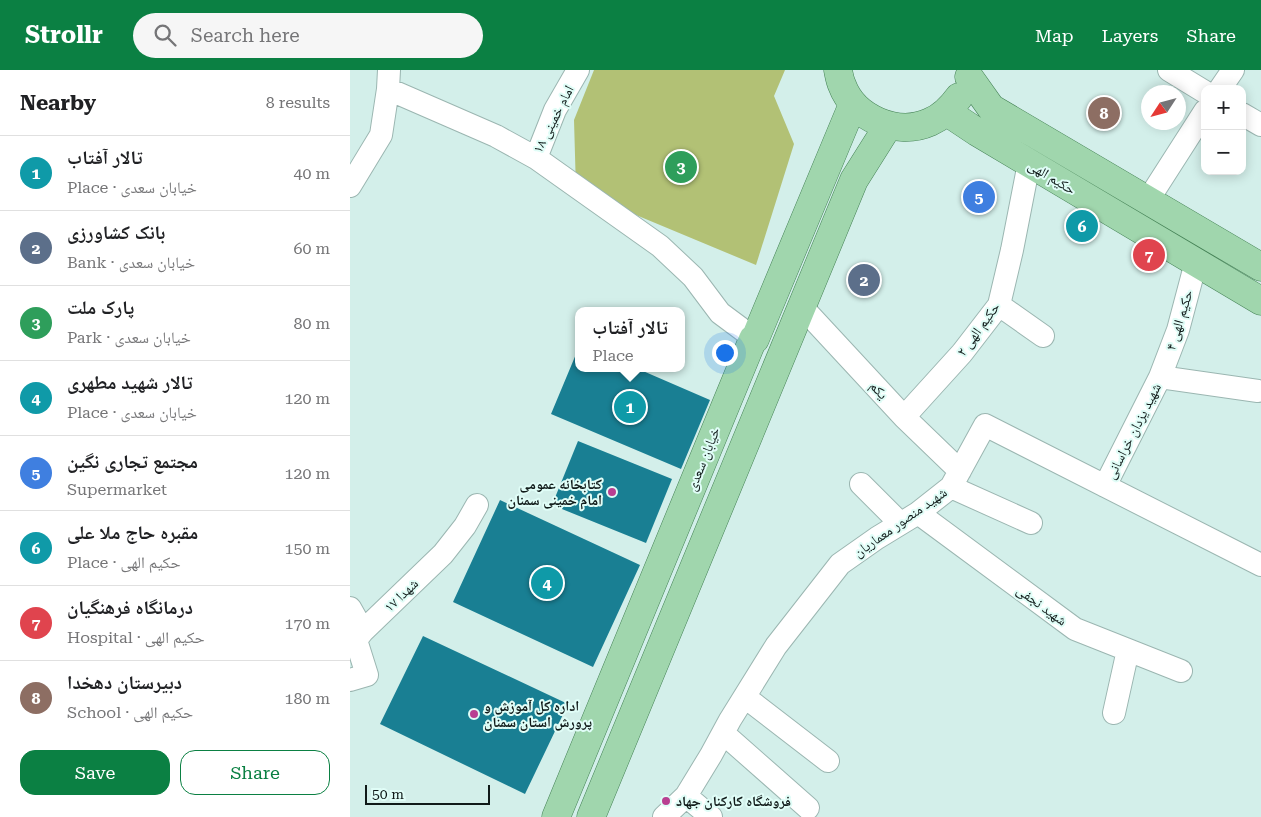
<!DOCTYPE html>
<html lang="en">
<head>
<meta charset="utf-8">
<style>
	body { margin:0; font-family:"Roboto Serif","Noto Naskh Arabic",serif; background:#f6f6f6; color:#202124 }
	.controls { position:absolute; right:15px; top:15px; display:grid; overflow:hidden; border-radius:10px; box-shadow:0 2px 12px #0003 }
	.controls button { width:45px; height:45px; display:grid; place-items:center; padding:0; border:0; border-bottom:1px solid #e0e0e0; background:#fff; color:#202124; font:25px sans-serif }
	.compass { position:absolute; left:791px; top:15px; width:45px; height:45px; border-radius:50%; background:#fff; box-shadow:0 2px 12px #0003; rotate:234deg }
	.scale { position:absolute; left:15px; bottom:12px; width:125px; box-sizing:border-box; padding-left:5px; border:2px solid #101a19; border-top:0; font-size:14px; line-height:18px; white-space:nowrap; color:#101a19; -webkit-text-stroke:4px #e0fdf7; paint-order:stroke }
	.you { position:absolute; left:374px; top:282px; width:18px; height:18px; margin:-12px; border:4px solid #fff; border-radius:50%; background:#1a73e8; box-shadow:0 0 0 8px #1a73e833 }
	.badge { display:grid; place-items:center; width:32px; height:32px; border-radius:50%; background:#0b8043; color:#fff; font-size:16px; font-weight:700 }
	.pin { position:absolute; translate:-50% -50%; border:2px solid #fff; box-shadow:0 1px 5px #0006 }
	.popup { position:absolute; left:225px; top:237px; width:110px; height:65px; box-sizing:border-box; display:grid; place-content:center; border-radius:10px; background:#fff; filter:drop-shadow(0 1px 4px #0005); font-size:16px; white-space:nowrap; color:#757577 }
	.popup b { font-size:19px; color:#202124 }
	.popup::after { content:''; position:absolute; left:50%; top:100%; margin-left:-10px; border:10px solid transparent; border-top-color:#fff }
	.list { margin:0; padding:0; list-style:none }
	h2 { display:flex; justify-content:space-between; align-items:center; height:65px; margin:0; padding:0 20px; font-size:21px }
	h2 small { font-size:16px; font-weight:400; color:#757577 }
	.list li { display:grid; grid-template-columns:32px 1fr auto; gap:15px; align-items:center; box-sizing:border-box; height:75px; padding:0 20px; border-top:1px solid #e0e0e0 }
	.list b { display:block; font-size:19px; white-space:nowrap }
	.list p { margin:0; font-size:16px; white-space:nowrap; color:#757577 }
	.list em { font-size:16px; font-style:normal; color:#757577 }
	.actions { display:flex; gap:10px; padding:15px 20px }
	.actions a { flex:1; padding:11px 0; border:1px solid #0b8043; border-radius:15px; text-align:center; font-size:18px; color:#0b8043 }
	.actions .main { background:#0b8043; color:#fff }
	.icon { flex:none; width:28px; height:28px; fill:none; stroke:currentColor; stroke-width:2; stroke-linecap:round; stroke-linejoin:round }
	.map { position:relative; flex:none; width:911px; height:747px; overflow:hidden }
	header { display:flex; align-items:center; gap:30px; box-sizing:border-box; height:70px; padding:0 25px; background:#0b8043; color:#fff }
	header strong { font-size:24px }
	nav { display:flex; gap:28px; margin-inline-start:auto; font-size:18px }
	.search { width:350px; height:45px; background:#f6f6f6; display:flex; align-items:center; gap:12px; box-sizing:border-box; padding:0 18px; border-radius:28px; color:#757577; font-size:19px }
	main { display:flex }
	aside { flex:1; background:#fff }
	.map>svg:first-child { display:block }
	.green { fill:#b2c175 }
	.building { fill:#197f93 }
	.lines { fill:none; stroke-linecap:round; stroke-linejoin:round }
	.minor-casing { stroke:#9bb6b1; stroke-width:24 }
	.major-casing { stroke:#458256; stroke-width:29 }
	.minor { stroke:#fff; stroke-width:22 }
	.major { stroke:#a0d6ad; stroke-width:28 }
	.poi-dot { fill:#b93f91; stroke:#e0fdf7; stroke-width:2 }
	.labels { text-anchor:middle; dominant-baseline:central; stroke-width:4; stroke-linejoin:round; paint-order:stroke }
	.street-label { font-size:14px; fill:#101a19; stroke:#e0fdf7 }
	.poi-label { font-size:14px; font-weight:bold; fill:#101a19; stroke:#e0fdf7; text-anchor:start }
</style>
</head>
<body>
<header>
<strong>Strollr</strong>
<div class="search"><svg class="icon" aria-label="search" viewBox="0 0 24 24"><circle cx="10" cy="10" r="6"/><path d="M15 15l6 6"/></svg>Search here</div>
<nav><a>Map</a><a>Layers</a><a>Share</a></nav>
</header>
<main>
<aside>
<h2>Nearby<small>8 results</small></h2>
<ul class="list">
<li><span class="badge" style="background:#0f9aa8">1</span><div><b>تالار آفتاب</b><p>Place · خیابان سعدی</p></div><em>40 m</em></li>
<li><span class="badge" style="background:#5c6f8a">2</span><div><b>بانک کشاورزی</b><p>Bank · خیابان سعدی</p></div><em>60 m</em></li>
<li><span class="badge" style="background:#2e9e5b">3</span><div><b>پارک ملت</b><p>Park · خیابان سعدی</p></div><em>80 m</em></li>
<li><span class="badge" style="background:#0f9aa8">4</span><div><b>تالار شهید مطهری</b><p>Place · خیابان سعدی</p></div><em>120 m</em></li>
<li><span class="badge" style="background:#3f7fe0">5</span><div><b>مجتمع تجاری نگین</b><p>Supermarket</p></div><em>120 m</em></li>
<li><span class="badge" style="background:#0f9aa8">6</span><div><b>مقبره حاج ملا علی</b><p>Place · حکیم الهی</p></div><em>150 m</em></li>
<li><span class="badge" style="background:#e0444e">7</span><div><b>درمانگاه فرهنگیان</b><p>Hospital · حکیم الهی</p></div><em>170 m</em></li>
<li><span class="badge" style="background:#8d6e63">8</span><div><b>دبیرستان دهخدا</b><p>School · حکیم الهی</p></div><em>180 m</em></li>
</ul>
<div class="actions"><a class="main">Save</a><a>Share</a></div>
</aside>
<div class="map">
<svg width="911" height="747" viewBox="0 0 911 747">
	<rect width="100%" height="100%" fill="#d3efea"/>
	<path class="green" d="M244 0H435L424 26 444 74 406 195 226 120 224 50Z"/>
	<path class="building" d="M229 277V298H286L360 330 331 399 201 344Z
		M228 371 322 409 296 473 202 435Z
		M150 430 290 495 243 597 103 532Z
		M73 566 218 634 175 724 30 654Z"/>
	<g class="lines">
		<defs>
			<path id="minor" d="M819 0 855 22
				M38 19 146 66 186 88 205 40 228 0
				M870 19 883 0
				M892 44 911 55
				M186 88 310 176 343 207 370 243 405 269
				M0 116 31 65 38 19 39 0
				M798 130 855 41
				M649 235 693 266
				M452 237 554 347 610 401
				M810 307 908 321
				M554 347 612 283 649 235 662 180 679 93
				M511 414 550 453
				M755 416 810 307 828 260 846 192
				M601 417 681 453
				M568 443 725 559 831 601
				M0 538 13 561
				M0 610 17 605 6 570 13 561 93 484 115 456 127 435
				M395 627 478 691
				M764 643 778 580
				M373 663 458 738
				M336 726 361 747
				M314 747 336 726 361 685 380 650 426 576 490 494 527 468 568 443 601 417 635 355 911 495"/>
			<path id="major" d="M488 0C489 5 490 11 492 15 504 48 547 67 580 52 592 47 601 38 609 27
				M619 7 641 38 911 197
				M597 42 627 62 911 231
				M206 747 403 269H405L503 34
				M241 747 504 110 538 56"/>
		</defs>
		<use href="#minor" class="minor-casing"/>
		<use href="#major" class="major-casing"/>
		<use href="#minor" class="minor"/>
		<use href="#major" class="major"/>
	</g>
	<g class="poi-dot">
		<circle cx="262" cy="422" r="5"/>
		<circle cx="124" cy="644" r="5"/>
		<circle cx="316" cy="731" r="5"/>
	</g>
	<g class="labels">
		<g class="street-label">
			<text transform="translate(203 49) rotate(-63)">امام خمینی ۱۸</text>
			<text transform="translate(702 107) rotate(31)">حکیم الهی</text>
			<text transform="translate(829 250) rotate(-73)">حکیم الهی ۴</text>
			<text transform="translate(628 259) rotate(-54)">حکیم الهی ۲</text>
			<text transform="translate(529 320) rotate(47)">یکم</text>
			<text transform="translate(783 361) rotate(-63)">شهید یزدان خراسانی</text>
			<text transform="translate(353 389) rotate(-68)">خیابان سعدی</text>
			<text transform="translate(550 452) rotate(-35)">شهید منصور معماریان</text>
			<text transform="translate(51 525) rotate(-44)">شهدا ۱۷</text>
			<text transform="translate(692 535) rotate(36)">شهید نجفی</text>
		</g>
		<g class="poi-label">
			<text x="252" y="414" text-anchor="end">کتابخانه عمومی<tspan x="252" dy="16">امام خمینی سمنان</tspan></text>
			<text x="134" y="636">اداره کل آموزش و<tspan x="134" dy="16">پرورش استان سمنان</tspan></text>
			<text x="326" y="731">فروشگاه کارکنان جهاد</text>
		</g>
	</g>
</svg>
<div class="controls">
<button>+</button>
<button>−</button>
</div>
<svg class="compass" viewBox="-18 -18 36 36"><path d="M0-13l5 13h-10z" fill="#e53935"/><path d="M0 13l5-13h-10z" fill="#757577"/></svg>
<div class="scale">50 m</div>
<div class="you"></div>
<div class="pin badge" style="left:280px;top:337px;background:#0f9aa8">1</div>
<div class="popup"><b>تالار آفتاب</b>Place</div>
<div class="pin badge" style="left:514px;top:210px;background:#5c6f8a">2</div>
<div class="pin badge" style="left:331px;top:97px;background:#2e9e5b">3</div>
<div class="pin badge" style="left:197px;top:513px;background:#0f9aa8">4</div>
<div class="pin badge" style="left:629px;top:127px;background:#3f7fe0">5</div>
<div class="pin badge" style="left:732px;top:156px;background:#0f9aa8">6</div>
<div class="pin badge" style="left:799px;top:185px;background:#e0444e">7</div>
<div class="pin badge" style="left:754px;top:43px;background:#8d6e63">8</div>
</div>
</main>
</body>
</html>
